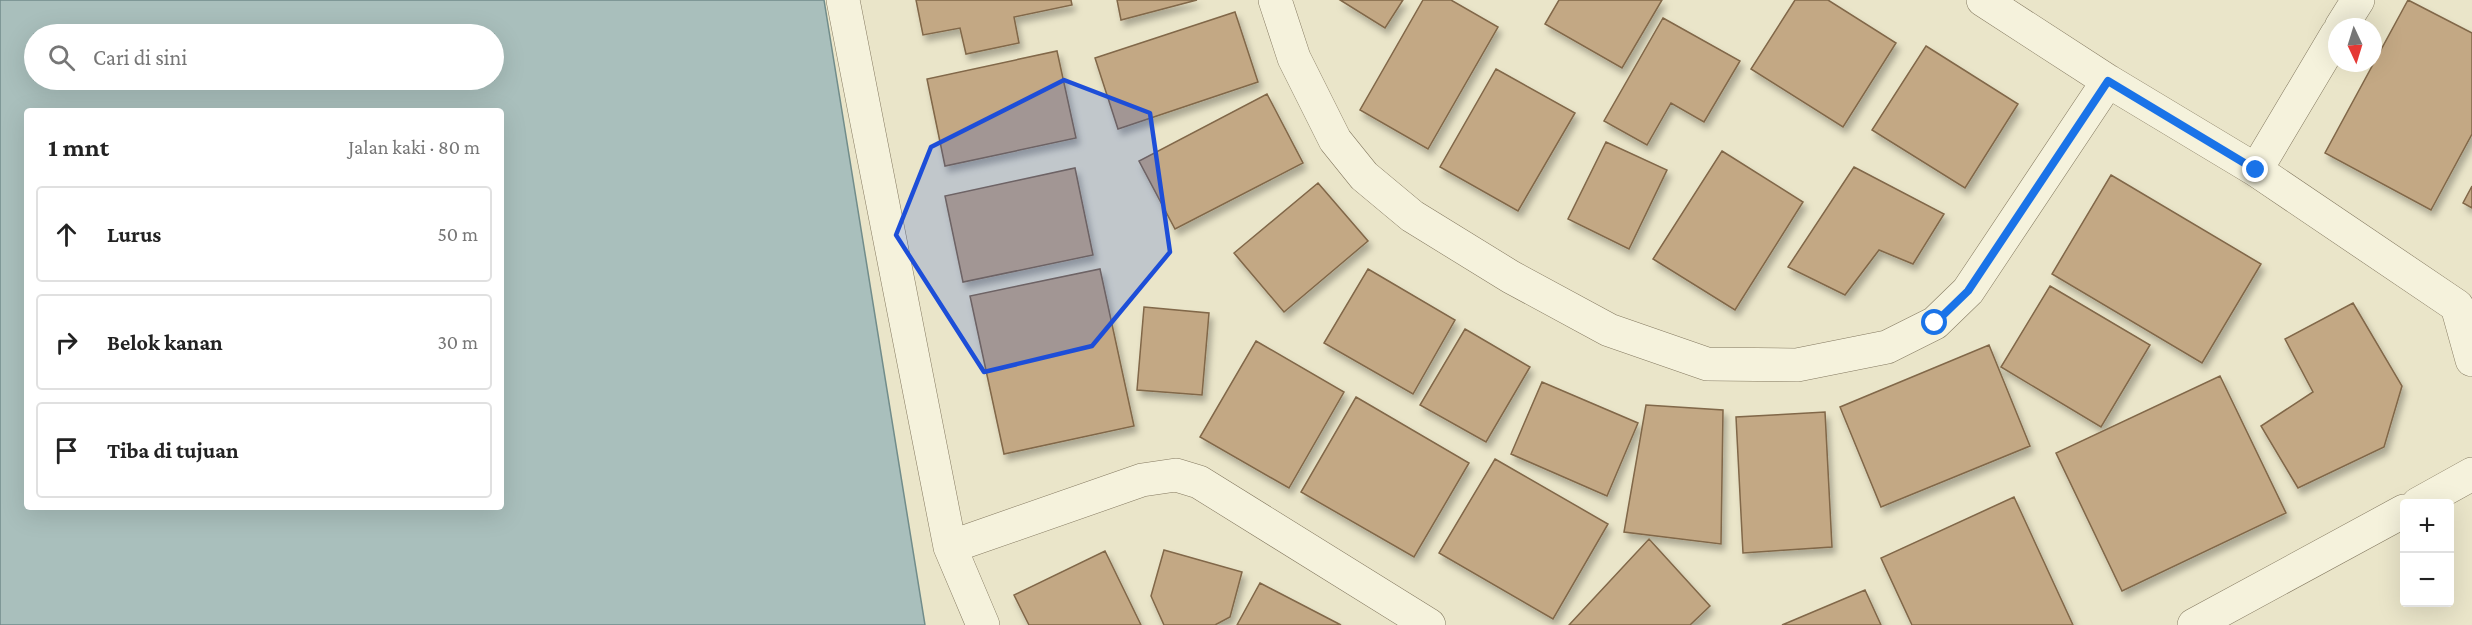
<!DOCTYPE html>
<html lang="id">
<head>
<meta charset="utf-8">
<style>
	body { margin:0; font-family:"Crimson Pro",serif; background:#f6f6f6; color:#222 }
	.controls { position:absolute; right:18px; bottom:18px; display:grid; overflow:hidden; border-radius:6px; box-shadow:0 6px 24px #0002 }
	.controls button { width:54px; height:54px; display:grid; place-items:center; padding:0; border:0; border-bottom:2px solid #e0e0e0; background:#fff; color:#222; font:30px sans-serif }
	.compass { position:absolute; left:2328px; top:18px; width:54px; height:54px; border-radius:50%; background:#fff; box-shadow:0 6px 24px #0002; rotate:176deg }
	.stop { position:absolute; width:18px; height:18px; margin:-14px; border:4px solid #1a73e8; border-radius:50%; background:#fff }
	.stop.end { background:#1a73e8; border-color:#fff; box-shadow:0 2px 6px #0008 }
	.list { margin:0; padding:0; list-style:none }
	h2 { display:flex; justify-content:space-between; align-items:center; height:78px; margin:0; padding:0 24px; font-size:26px }
	h2 small { font-size:20px; font-weight:400; color:#767676 }
	.list li { display:grid; grid-template-columns:39px 1fr auto; gap:18px; align-items:center; box-sizing:border-box; height:96px; margin:0 12px 12px; padding:0 12px; border:2px solid #e0e0e0; border-radius:6px }
	.list b { display:block; font-size:22px; white-space:nowrap }
	.list em { font-size:20px; font-style:normal; color:#767676 }
	.icon { flex:none; width:33px; height:33px; fill:none; stroke:currentColor; stroke-width:2; stroke-linecap:round; stroke-linejoin:round }
	.map { position:relative; flex:none; width:2472px; height:625px; overflow:hidden }
	.search { position:absolute; background:#fff; box-shadow:0 6px 24px #0002; left:24px; top:24px; width:480px; height:66px; display:flex; align-items:center; gap:15px; box-sizing:border-box; padding:0 21px; border-radius:33px; color:#767676; font-size:22px }
	.panel { position:absolute; background:#fff; box-shadow:0 6px 24px #0002; left:24px; top:108px; width:480px; height:402px; border-radius:6px }
	.map>svg:first-child { display:block }
	.water { fill:#a9bfbc; stroke:#718c8a; stroke-width:1.5; fill-rule:evenodd }
	.building { fill:#c3a884; stroke:#816748; stroke-width:1.5; filter:url(#shadow) }
	.lines { fill:none; stroke-linecap:round; stroke-linejoin:round }
	.minor-casing { stroke:#847960; stroke-width:34 }
	.minor { stroke:#f5f2dc; stroke-width:33 }
	.route { stroke:#1a73e8; stroke-width:8 }
	.marked { fill:#1d4ed8; fill-opacity:0.2; stroke:#1d4ed8; stroke-width:4.5; stroke-linejoin:round }
</style>
</head>
<body>
<div class="map">
<svg width="2472" height="625" viewBox="0 0 2472 625">
	<defs>
		<filter id="shadow"><feDropShadow dx="3.5" dy="6" stdDeviation="3" flood-color="#0004"/></filter>
	</defs>
	<rect width="100%" height="100%" fill="#eae5c9"/>
	<path class="water" d="M0 0H824L925 625H0ZM34 34H494V80H34ZM27 111H501V507H27Z"/>
	<path class="building" d="M916 0H1071L1072 5 1014 17 1019 43 966 54 960 28 923 35Z
		M1117 0H1197L1121 20Z
		M1340 0H1403L1385 28Z
		M1423 0H1451L1498 27 1428 149 1360 110Z
		M1559 0H1662L1622 68 1545 24Z
		M1795 0H1828L1896 43 1843 127 1751 69Z
		M2408 0 2472 33V134L2431 210 2325 153Z
		M1235 12 1258 82 1118 129 1095 58Z
		M1663 18 1740 61 1704 122 1671 103 1647 145 1604 121Z
		M1926 46 2018 104 1965 188 1872 130Z
		M1057 51 1076 138 945 166 927 79Z
		M1496 69 1575 113 1518 211 1440 167Z
		M1267 94 1303 163 1175 229 1139 161Z
		M1606 142 1667 170 1629 249 1568 219Z
		M1722 151 1803 202 1735 310 1653 259Z
		M1854 167 1944 214 1913 264 1879 250 1845 295 1788 267Z
		M1075 168 1093 255 963 282 945 196Z
		M2111 175 2261 264 2202 363 2052 274Z
		M1318 183 1368 241 1284 312 1234 253Z
		M2472 186V208L2463 203Z
		M1100 269 1134 426 1004 454 970 296Z
		M1368 269 1455 320 1413 394 1324 343Z
		M2050 286 2150 345 2101 427 2001 367Z
		M2353 303 2402 386 2384 447 2298 488 2261 426 2313 392 2285 339Z
		M1144 307 1209 313 1202 395 1137 390Z
		M1465 329 1530 367 1486 442 1420 405Z
		M1256 341 1344 392 1289 488 1200 437Z
		M1989 345 2030 446 1881 507 1840 407Z
		M2220 376 2286 513 2122 591 2056 453Z
		M1542 382 1638 423 1607 496 1511 454Z
		M1356 397 1469 463 1414 557 1301 492Z
		M1646 405 1723 410 1721 544 1624 532Z
		M1825 412 1832 547 1743 553 1736 417Z
		M1495 459 1608 524 1553 619 1439 553Z
		M2014 497 2073 625H1912L1881 558Z
		M1649 539 1710 606 1690 625H1569Z
		M1164 550 1242 572 1230 617 1215 625H1164L1151 596Z
		M1105 551 1141 625H1029L1014 595Z
		M1260 583 1341 625H1237Z
		M1865 590 1881 625H1782Z"/>
	<g class="lines">
		<defs>
			<path id="minor" d="M843 0 950 547 983 625
				M1275 0 1294 58 1335 140 1364 176 1412 216 1511 277 1609 330 1707 364 1797 365 1887 347 1935 323 1968 291 2108 81
				M1983 0 2108 81 2256 170 2457 306 2472 360
				M2341 27 2358 0
				M2256 170 2337 34
				M2418 504 2472 474
				M950 547 1142 480 1176 475 1199 482 1429 625
				M2194 625 2404 511"/>
		</defs>
		<use href="#minor" class="minor-casing"/>
		<use href="#minor" class="minor"/>
	</g>
	<g class="lines">
		<path class="route" d="M1935 323 1968 291 2108 81 2256 170"/>
	</g>
	<path class="marked" d="M1064 80 1150 113 1170 252 1092 346 984 372 896 235 931 147Z"/>
</svg>
<div class="controls">
<button>+</button>
<button>−</button>
</div>
<svg class="compass" viewBox="-18 -18 36 36"><path d="M0-13l5 13h-10z" fill="#e53935"/><path d="M0 13l5-13h-10z" fill="#767676"/></svg>
<div class="stop" style="left:1935px;top:323px"></div>
<div class="stop end" style="left:2256px;top:170px"></div>
<div class="search"><svg class="icon" aria-label="search" viewBox="0 0 24 24"><circle cx="10" cy="10" r="6"/><path d="M15 15l6 6"/></svg>Cari di sini</div>
<section class="panel">
<h2>1 mnt<small>Jalan kaki · 80 m</small></h2>
<ul class="list">
<li><svg class="icon" aria-label="ahead" viewBox="0 0 24 24"><path d="M12 20V5M6 11l6-6 6 6"/></svg><div><b>Lurus</b></div><em>50 m</em></li>
<li><svg class="icon" aria-label="right" viewBox="0 0 24 24"><path d="M7 20v-9h11M14 6l5 5-5 5"/></svg><div><b>Belok kanan</b></div><em>30 m</em></li>
<li><svg class="icon" aria-label="arrive" viewBox="0 0 24 24"><path d="M6 21V4h12l-3 4 3 4H6"/></svg><div><b>Tiba di tujuan</b></div></li>
</ul>
</section>
</div>
</body>
</html>
